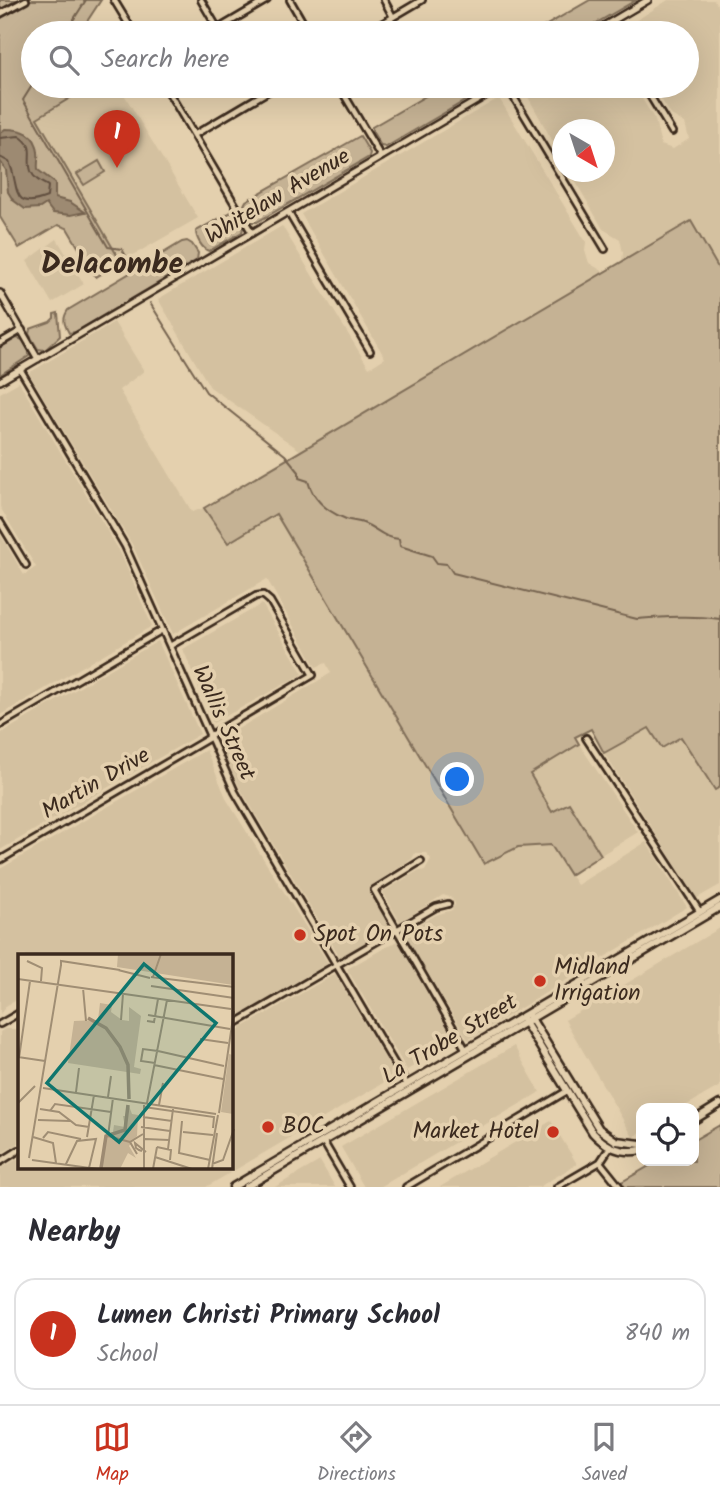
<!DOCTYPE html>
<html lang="en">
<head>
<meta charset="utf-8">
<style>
	body { margin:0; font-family:Kalam,sans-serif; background:#f7f7f7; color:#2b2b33 }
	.controls { position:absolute; right:21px; bottom:21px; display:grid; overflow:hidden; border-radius:14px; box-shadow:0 7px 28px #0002 }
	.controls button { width:63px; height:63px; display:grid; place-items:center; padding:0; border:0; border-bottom:2px solid #e1e1e2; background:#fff; color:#2b2b33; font:35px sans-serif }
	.compass { position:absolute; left:552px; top:119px; width:63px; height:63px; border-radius:50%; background:#fff; box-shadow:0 7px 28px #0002; rotate:141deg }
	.you { position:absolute; left:458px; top:780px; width:24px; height:24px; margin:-18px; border:5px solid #fff; border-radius:50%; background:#1a73e8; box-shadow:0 0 0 10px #1a73e833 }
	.badge { display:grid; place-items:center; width:46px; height:46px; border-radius:50%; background:#c8321e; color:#fff; font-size:23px; font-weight:700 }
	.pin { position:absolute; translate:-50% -58px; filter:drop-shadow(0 2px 4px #0008) }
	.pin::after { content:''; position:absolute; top:37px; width:24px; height:21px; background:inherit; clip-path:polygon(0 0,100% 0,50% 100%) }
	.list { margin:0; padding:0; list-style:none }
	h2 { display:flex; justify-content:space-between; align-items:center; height:91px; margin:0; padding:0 28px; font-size:30px }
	h2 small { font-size:23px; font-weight:400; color:#7c7c81 }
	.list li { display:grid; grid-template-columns:46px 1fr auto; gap:21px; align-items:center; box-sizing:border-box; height:112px; margin:0 14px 14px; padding:0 14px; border:2px solid #e1e1e2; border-radius:21px }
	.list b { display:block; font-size:26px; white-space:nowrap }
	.list p { margin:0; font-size:23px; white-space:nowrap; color:#7c7c81 }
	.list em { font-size:23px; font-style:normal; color:#7c7c81 }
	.icon { flex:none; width:38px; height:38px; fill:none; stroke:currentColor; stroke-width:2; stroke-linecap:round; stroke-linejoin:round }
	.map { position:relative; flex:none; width:720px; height:1187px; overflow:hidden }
	.search { position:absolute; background:#fff; box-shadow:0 7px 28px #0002; left:21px; right:21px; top:21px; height:77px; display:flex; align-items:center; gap:18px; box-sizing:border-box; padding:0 24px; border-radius:38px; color:#7c7c81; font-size:26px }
	.sheet { height:217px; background:#fff }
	nav { display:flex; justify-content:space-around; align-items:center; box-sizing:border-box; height:98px; border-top:2px solid #e1e1e2; background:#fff; font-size:19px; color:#7c7c81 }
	nav a { display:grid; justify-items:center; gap:4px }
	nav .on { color:#c8321e }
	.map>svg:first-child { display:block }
	.built { fill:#d4c1a0 }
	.green { fill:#c5b294; stroke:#806e59; stroke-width:2 }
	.water { fill:#9d8a72; stroke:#766450; stroke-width:2 }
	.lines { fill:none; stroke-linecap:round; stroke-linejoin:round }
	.shore { stroke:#625040; stroke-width:2 }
	.stream { stroke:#766450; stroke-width:2 }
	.minor-casing { stroke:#3b2a1e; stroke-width:10 }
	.tertiary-casing { stroke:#3b2a1e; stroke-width:10 }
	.secondary-casing { stroke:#3b2a1e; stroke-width:11 }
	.minor { stroke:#e4d0ae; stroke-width:4.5 }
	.tertiary { stroke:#e4d0ae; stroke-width:5 }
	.secondary { stroke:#e4d0ae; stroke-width:6 }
	.poi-dot { fill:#c8321e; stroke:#e4d0ae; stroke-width:2.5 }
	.labels { text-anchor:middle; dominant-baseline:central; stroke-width:7; stroke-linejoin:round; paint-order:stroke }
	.street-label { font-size:23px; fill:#3b2a1e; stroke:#e4d0ae }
	.poi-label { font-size:23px; fill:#3b2a1e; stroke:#e4d0ae; text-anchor:start }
	.district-label { font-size:30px; font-weight:bold; fill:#3b2a1e; stroke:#e4d0ae }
	.inset-river { fill:none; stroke:#9d8a72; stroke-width:3.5 }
	.inset-road { fill:none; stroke:#a08e74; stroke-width:2 }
	.view { fill:#0f766e; fill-opacity:0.15; stroke:#0f766e; stroke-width:3.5 }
	.inset-edge { fill:none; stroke:#3b2a1e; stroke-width:3.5 }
</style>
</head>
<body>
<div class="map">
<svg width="720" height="1187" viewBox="0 0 720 1187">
	<rect width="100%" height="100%" fill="#e4d0ae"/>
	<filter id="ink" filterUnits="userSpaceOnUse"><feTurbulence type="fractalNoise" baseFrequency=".0143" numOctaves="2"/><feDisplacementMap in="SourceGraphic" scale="14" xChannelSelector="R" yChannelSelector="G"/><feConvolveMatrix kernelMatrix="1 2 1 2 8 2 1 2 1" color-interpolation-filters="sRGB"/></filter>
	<g filter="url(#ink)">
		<path class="built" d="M668 0H714L720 9V271L690 221 622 261 623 253 620 239 603 229 570 172H604V130H562V158L522 86H634L655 120 661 145 673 149 689 139 685 123 671 115 653 86H687V33H621L620 31Z
			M90 86H119L198 218 121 262 37 118Z
			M499 98 586 242 585 250 589 263 604 272 301 451 210 387 158 299 282 226 369 368 385 358 301 214Z
			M57 239 84 284 52 303 27 261Z
			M114 322 144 371 119 390 192 512 204 508 228 543 276 514 484 863 518 847 552 845 577 885 646 842 687 907 468 1040 404 933 436 915 452 910 455 904 452 898 443 895 400 922 383 892 416 872 425 870 431 859 426 853H415L412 859 369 887 391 927 340 957 240 788 218 741 331 673 326 663 316 667 267 579 173 634 133 546 29 373Z
			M19 382 120 552 152 626 0 715V534L24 575 36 567 0 507V393Z
			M262 604 303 674 213 723 183 649Z
			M158 641 200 734 0 850V734Z
			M649 728 681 736 715 789 720 787V885L697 898 604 753Z
			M579 744 638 832 601 855 569 804 552 812 529 773Z
			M206 750 227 800 328 963 231 1020V956H19V999L7 1005 0 1014V869Z
			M720 928V1086L682 1108H641V1132L633 1137 565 1020Z
			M397 941 455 1042 407 1070 347 969Z
			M335 974 395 1076 206 1187H0V1169L19 1158V1168H231V1034Z
			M5 1029H19V1143L0 1154V1032Z
			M514 1046 540 1092 380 1187H364L341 1147Z
			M551 1121 577 1164 539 1187H440Z
			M320 1161 335 1187H275Z"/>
		<path class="green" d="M0 0H101L84 26 88 33H33V86H90L37 118 121 262 96 277 67 228 58 225 19 248 0 217Z
			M590 0H636L579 33H533Z
			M443 86H490L386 147 381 146 372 131V127Z
			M360 136 370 153 369 157 257 222H252L243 207 246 201Z
			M99 161 105 172 84 185 77 174Z
			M231 212 235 213 243 228 242 232 209 251C202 249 196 238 196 231Z
			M691 221 720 271V787L715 790 681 737 662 748 649 728 604 753 591 729 575 737 579 744 530 774 552 812 569 803 601 855 570 875 551 845 518 847 484 864 276 514 228 543 204 508Z
			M187 241 192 244 198 253 197 260 75 332 69 333C64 324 62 319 68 310L182 242Z
			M58 313 60 336 45 350 38 349 29 334 30 329 50 322 54 318V314Z
			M17 338 23 340 29 351V356L0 375V348Z
			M720 1125V1187H613L658 1161H694V1140Z"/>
		<path class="water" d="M5 129C22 129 36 133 38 152 39 158 37 164 38 170L55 183V198L70 202 85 212 71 215 53 213 46 204 40 208 25 209 13 200 8 192 6 170 0 161V133Z"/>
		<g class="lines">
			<path class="shore" d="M0 138 19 136C37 147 26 156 31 171 34 179 41 182 48 186L47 197C9 212 20 184 9 162L0 157"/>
			<path class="stream" d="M65 33 86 0
				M33 84 23 100 108 247 122 249 127 258
				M150 303 206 392 285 455 299 472V478L308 481C313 500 328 512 346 519 351 521 358 521 363 523 377 528 381 537 399 539L400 546 432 556 437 563 447 564 453 573 637 619C664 617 692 615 720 619"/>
			<defs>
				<path id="minor" d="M114 0 134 33
					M201 0 218 29
					M290 0 309 33
					M384 0 393 17
					M0 14 26 0
					M607 25 612 33
					M211 33 267 0
					M366 33 422 0
					M165 86 252 233
					M339 86 381 157
					M507 86 605 249
					M644 86 672 132
					M194 135 277 86
					M288 212 370 351
					M0 343 22 330
					M20 369 125 546 235 792 407 1085
					M0 522 26 565
					M170 646 256 596 263 595 270 601 313 675 209 736
					M0 725 162 630
					M586 738 700 912
					M0 860 209 738
					M421 861 374 890 466 1050
					M0 1024 19 1013
					M231 1026 436 907 448 904
					M323 1141 350 1187
					M0 1162 19 1150
					M600 1162 620 1187
					M406 1187 567 1091
					M557 1187 600 1162 610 1147"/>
				<path id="tertiary" d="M592 33 648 0
					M0 293 38 359
					M0 381 502 86"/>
				<path id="secondary" d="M529 1015 599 1129 616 1141 641 1144
					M523 1019 593 1133C606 1147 622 1154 641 1150
					M694 1120 720 1104
					M233 1187 720 900
					M246 1187 720 907"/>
			</defs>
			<use href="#minor" class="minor-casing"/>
			<use href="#tertiary" class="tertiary-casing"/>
			<use href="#secondary" class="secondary-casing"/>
			<use href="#minor" class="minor"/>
			<use href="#tertiary" class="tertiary"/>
			<use href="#secondary" class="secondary"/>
		</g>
	</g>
	<g class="poi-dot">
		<circle cx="300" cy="935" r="7"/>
		<circle cx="540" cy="981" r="7"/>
		<circle cx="268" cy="1127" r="7"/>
		<circle cx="553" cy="1132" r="7"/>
	</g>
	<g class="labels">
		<g class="street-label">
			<text transform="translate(278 197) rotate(-31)">Whitelaw Avenue</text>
			<text transform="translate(223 723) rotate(66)">Wallis Street</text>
			<text transform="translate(96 784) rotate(-30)">Martin Drive</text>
			<text transform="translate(450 1040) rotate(-31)">La Trobe Street</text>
		</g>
		<g class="poi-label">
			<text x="314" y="935">Spot On Pots</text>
			<text x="554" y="968">Midland<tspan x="554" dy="26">Irrigation</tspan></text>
			<text x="282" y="1127">BOC</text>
			<text x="539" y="1132" text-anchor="end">Market Hotel</text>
		</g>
		<g class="district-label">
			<text x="112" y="265">Delacombe</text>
		</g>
	</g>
	<g transform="translate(18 954)">
		<rect width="215" height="215" fill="#e4d0ae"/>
		<path d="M100 0H215V31L99 13ZM82 49 94 51 93 58 104 66 111 67V53L123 62 116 113 123 115 122 120 50 109 56 67 80 66ZM211 100 215 101V160L203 158ZM111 152 114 160 120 161 119 182 111 192 118 204 110 199 102 215 82 214 87 181 95 178 96 171 107 173 105 162H109Z" fill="#c5b294"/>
		<path class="inset-river" d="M70 64 88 74 102 93 110 111 111 145M83 214 88 182 107 176 110 151"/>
		<path class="inset-road" d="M9 7 24 14 23 27M43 12V7L102 16M100 16 132 24M133 23 216 33M135 23 143 0M0 25 213 55M133 32 216 44M65 34 68 67M130 61 212 75M103 66 105 40M129 67 136 68 140 45M182 85 210 89M140 97 206 112M0 103 27 107M1 104 12 27M137 109 123 107 125 95 140 97M136 111 205 125M25 134 198 160M58 138 61 114M90 143 93 122M95 144 90 182 112 188M0 149 17 132M129 149 149 46M141 151 145 129M126 153 196 163 195 174M22 155 41 158 58 171 71 173M32 157 37 150 93 158M201 159 216 57M125 163 154 167M20 166 52 167M164 167 161 199 192 206M123 173 152 177M165 178 195 181M15 183 35 189 38 209M69 183 76 141M25 184 30 178 63 185M127 185 151 186M139 193 153 196 152 206M150 195 155 155M124 197 121 196 118 194 117 189 128 198M119 200 112 188 125 180M137 203 174 215M11 204 43 11M14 206 79 215M48 210 59 187 78 185 71 214M194 210 205 206 216 175M126 215V151M135 215 139 193M190 215 200 161M194 215 199 179"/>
		<path class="view" d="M126 10 198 69 101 188 29 129Z"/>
		<rect width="215" height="215" class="inset-edge"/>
	</g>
</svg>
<div class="controls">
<button><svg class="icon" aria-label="locate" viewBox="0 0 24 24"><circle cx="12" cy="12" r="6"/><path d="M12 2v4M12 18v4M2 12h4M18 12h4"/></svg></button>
</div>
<svg class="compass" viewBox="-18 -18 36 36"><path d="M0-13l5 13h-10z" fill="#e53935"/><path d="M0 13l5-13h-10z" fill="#7c7c81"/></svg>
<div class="you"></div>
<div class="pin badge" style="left:117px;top:168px">1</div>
<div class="search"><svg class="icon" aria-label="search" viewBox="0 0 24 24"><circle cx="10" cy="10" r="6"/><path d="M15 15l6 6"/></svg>Search here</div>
</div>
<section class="sheet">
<h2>Nearby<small></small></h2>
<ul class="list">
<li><span class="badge">1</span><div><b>Lumen Christi Primary School</b><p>School</p></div><em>840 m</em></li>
</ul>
</section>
<nav>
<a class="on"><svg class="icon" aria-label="map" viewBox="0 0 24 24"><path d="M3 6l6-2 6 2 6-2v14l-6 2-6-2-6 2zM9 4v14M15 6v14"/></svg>Map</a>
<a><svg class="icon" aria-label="directions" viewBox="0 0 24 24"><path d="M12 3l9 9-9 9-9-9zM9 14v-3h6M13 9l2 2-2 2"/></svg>Directions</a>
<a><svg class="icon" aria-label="saved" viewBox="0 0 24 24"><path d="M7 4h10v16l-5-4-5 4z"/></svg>Saved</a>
</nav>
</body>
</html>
